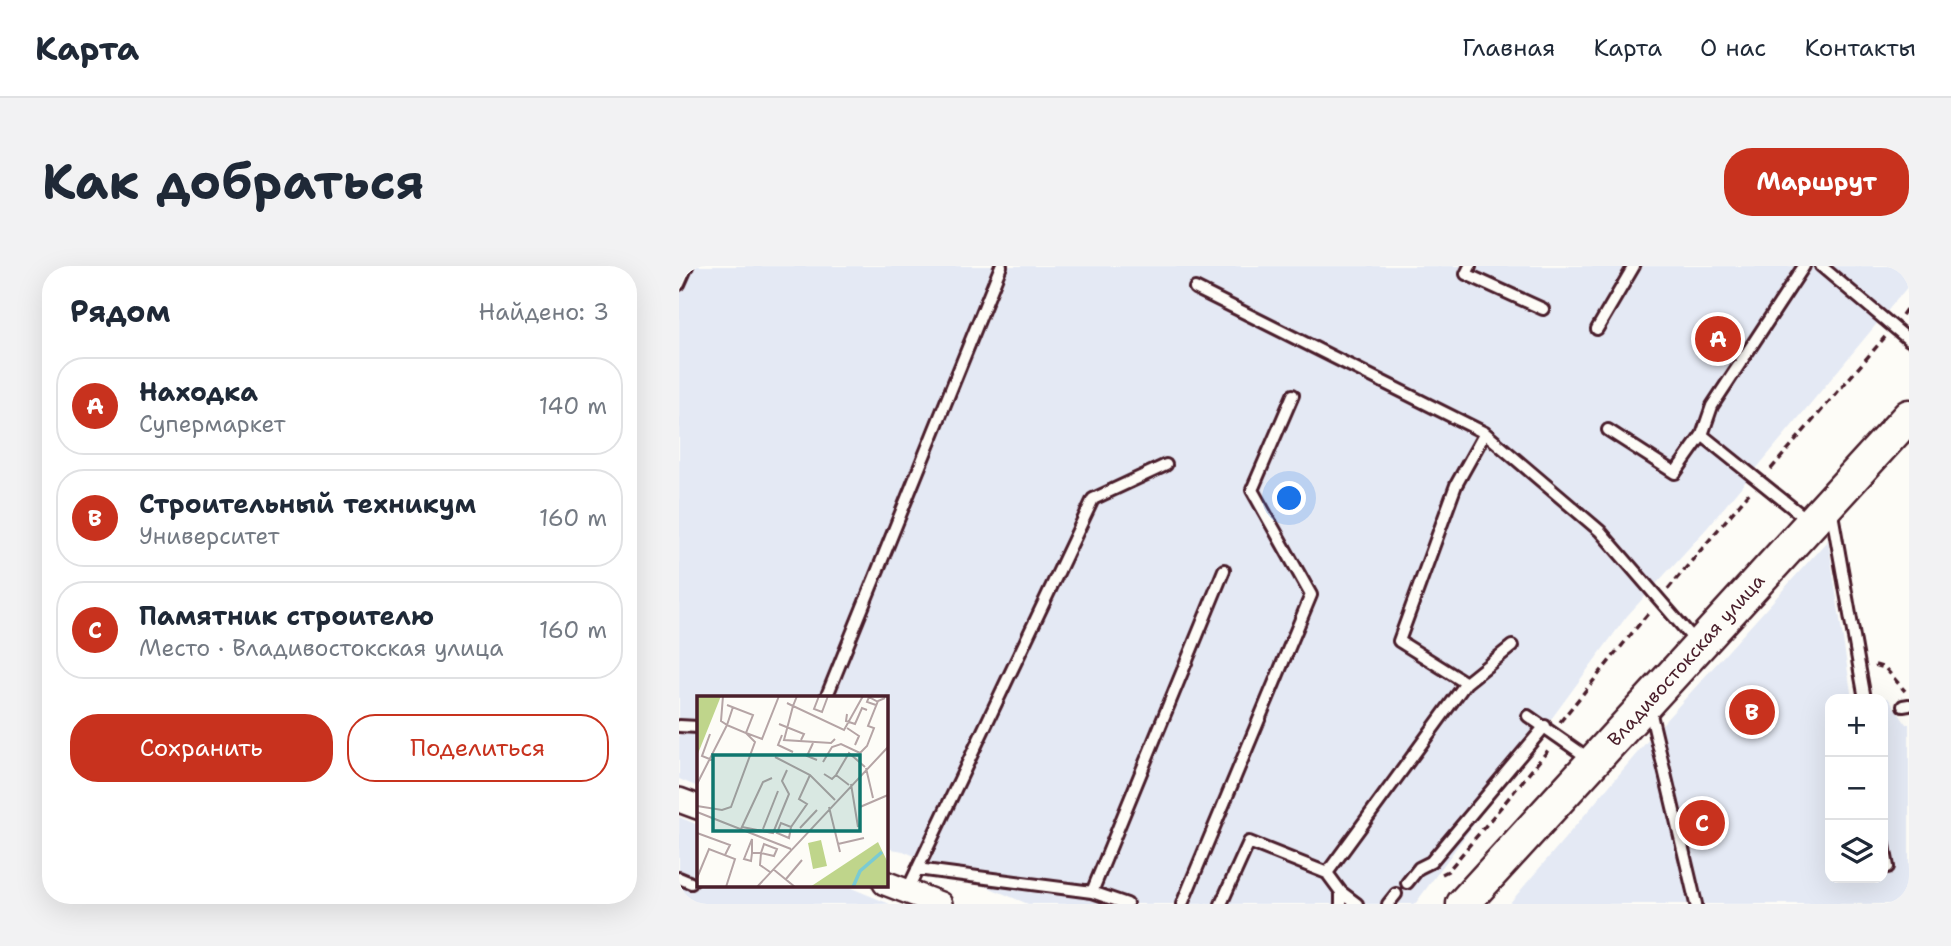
<!DOCTYPE html>
<html lang="ru">
<head>
<meta charset="utf-8">
<style>
	body { margin:0; font-family:"Shantell Sans",sans-serif; background:#f2f2f3; color:#1f2937 }
	.controls { position:absolute; right:21px; bottom:21px; display:grid; overflow:hidden; border-radius:14px; box-shadow:0 7px 28px #0002 }
	.controls button { width:63px; height:63px; display:grid; place-items:center; padding:0; border:0; border-bottom:2px solid #e0e1e3; background:#fff; color:#1f2937; font:35px sans-serif }
	.you { position:absolute; left:611px; top:233px; width:24px; height:24px; margin:-18px; border:5px solid #fff; border-radius:50%; background:#1a73e8; box-shadow:0 0 0 10px #1a73e833 }
	.badge { display:grid; place-items:center; width:46px; height:46px; border-radius:50%; background:#c8321e; color:#fff; font-size:23px; font-weight:700 }
	.pin { position:absolute; translate:-50% -50%; border:4px solid #fff; box-shadow:0 2px 7px #0006 }
	.list { margin:0; padding:0; list-style:none }
	h2 { display:flex; justify-content:space-between; align-items:center; height:91px; margin:0; padding:0 28px; font-size:30px }
	h2 small { font-size:23px; font-weight:400; color:#747a83 }
	.list li { display:grid; grid-template-columns:46px 1fr auto; gap:21px; align-items:center; box-sizing:border-box; height:98px; margin:0 14px 14px; padding:0 14px; border:2px solid #e0e1e3; border-radius:28px }
	.list b { display:block; font-size:26px; white-space:nowrap }
	.list p { margin:0; font-size:23px; white-space:nowrap; color:#747a83 }
	.list em { font-size:23px; font-style:normal; color:#747a83 }
	.actions { display:flex; gap:14px; padding:21px 28px }
	.actions a { flex:1; padding:16px 0; border:2px solid #c8321e; border-radius:28px; text-align:center; font-size:24px; color:#c8321e }
	.actions .main { background:#c8321e; color:#fff }
	.icon { flex:none; width:38px; height:38px; fill:none; stroke:currentColor; stroke-width:2; stroke-linecap:round; stroke-linejoin:round }
	.map { position:relative; flex:none; width:1230px; height:638px; overflow:hidden; border-radius:28px }
	header { display:flex; align-items:center; gap:42px; box-sizing:border-box; height:98px; padding:0 35px; background:#fff; border-bottom:2px solid #e0e1e3 }
	header strong { font-size:33px }
	nav { display:flex; gap:38px; margin-inline-start:auto; font-size:24px }
	.intro { display:flex; align-items:center; justify-content:space-between; box-sizing:border-box; height:168px; padding:0 42px }
	h1 { margin:0; font-size:49px }
	.button { padding:18px 32px; border-radius:28px; background:#c8321e; color:#fff; font-size:24px; font-weight:700 }
	main { display:flex; gap:42px; padding:0 42px }
	aside { flex:1; background:#fff; border-radius:28px; box-shadow:0 7px 28px #0002 }
	.map>svg:first-child { display:block }
	.built { fill:#e4e9f4 }
	.lines { fill:none; stroke-linecap:round; stroke-linejoin:round }
	.lane-casing { stroke:#4a1f2b; stroke-width:16 }
	.street-casing { stroke:#4a1f2b; stroke-width:28 }
	.secondary-casing { stroke:#4a1f2b; stroke-width:37 }
	.path { stroke:#4a1f2b; stroke-width:3.5; stroke-dasharray:7 5; stroke-linecap:butt }
	.lane { stroke:#fdfcf7; stroke-width:10 }
	.street { stroke:#fdfcf7; stroke-width:23 }
	.secondary { stroke:#fdfcf7; stroke-width:32 }
	.labels { text-anchor:middle; dominant-baseline:central; stroke-width:5; stroke-linejoin:round; paint-order:stroke }
	.street-label { font-size:19px; fill:#4a1f2b; stroke:#fdfcf7 }
	.inset-river { fill:none; stroke:#7acbd3; stroke-width:3.5 }
	.inset-road { fill:none; stroke:#b5a4a5; stroke-width:2 }
	.view { fill:#0f766e; fill-opacity:0.15; stroke:#0f766e; stroke-width:3.5 }
	.inset-edge { fill:none; stroke:#4a1f2b; stroke-width:3.5 }
</style>
</head>
<body>
<header>
<strong>Карта</strong>
<nav><a>Главная</a><a>Карта</a><a>О нас</a><a>Контакты</a></nav>
</header>
<div class="intro"><h1>Как добраться</h1><a class="button">Маршрут</a></div>
<main>
<aside>
<h2>Рядом<small>Найдено: 3</small></h2>
<ul class="list">
<li><span class="badge">A</span><div><b>Находка</b><p>Супермаркет</p></div><em>140 m</em></li>
<li><span class="badge">B</span><div><b>Строительный техникум</b><p>Университет</p></div><em>160 m</em></li>
<li><span class="badge">C</span><div><b>Памятник строителю</b><p>Место · Владивостокская улица</p></div><em>160 m</em></li>
</ul>
<div class="actions"><a class="main">Сохранить</a><a>Поделиться</a></div>
</aside>
<div class="map">
<svg width="1230" height="638" viewBox="0 0 1230 638">
	<rect width="100%" height="100%" fill="#fdfcf7"/>
	<filter id="ink" filterUnits="userSpaceOnUse"><feTurbulence type="fractalNoise" baseFrequency=".0143" numOctaves="2"/><feDisplacementMap in="SourceGraphic" scale="14" xChannelSelector="R" yChannelSelector="G"/><feConvolveMatrix kernelMatrix="1 2 1 2 8 2 1 2 1" color-interpolation-filters="sRGB"/></filter>
	<g filter="url(#ink)">
		<path class="built" d="M0 0H1230V19L1028 262 948 350 736 638H349L224 585 207 582 206 432H19V521L0 513Z
			M1149 274 1173 433H1151V612H1204V433H1197L1209 432 1227 458H1230V638H830L976 466Z
			M0 551 19 559V619H165L211 638H0Z"/>
		<g class="lines">
			<defs>
				<path id="lane" d="M791 0 787 8 864 43
					M1142 0 1230 74
					M0 18 8 0
					M516 22 806 167 921 265 1017 376
					M918 63 955 0
					M929 164 996 207 1023 169 1130 255
					M1023 169 1033 140 1125 0
					M1152 242 1186 433
					M787 417 833 380
					M147 432 322 0
					M970 440 1017 638
					M1224 440 1230 439
					M849 450 912 494
					M0 460 19 461
					M1204 574 1209 601
					M238 603 413 626 448 638
					M648 607 787 417 720 375 777 219 806 167
					M0 612 12 617
					M728 617 740 602 752 596 866 460
					M228 625 414 233 487 199
					M413 626 545 304
					M662 626 678 638
					M503 638 632 329 573 224 614 129
					M542 638 570 576 648 607 662 626V638
					M709 638 717 628"/>
				<path id="street" d="M0 534 19 541
					M206 617 261 638"/>
				<path id="secondary" d="M784 638 1230 150"/>
			</defs>
			<use href="#lane" class="lane-casing"/>
			<use href="#street" class="street-casing"/>
			<use href="#secondary" class="secondary-casing"/>
			<path class="path" d="M1223 49 1230 39
				M1092 203 1206 71
				M989 323 1070 227
				M1196 399 1206 402 1226 425
				M881 456 971 345
				M763 608 769 605 871 482"/>
			<use href="#lane" class="lane"/>
			<use href="#street" class="street"/>
			<use href="#secondary" class="secondary"/>
		</g>
	</g>
	<g class="labels">
		<g class="street-label">
			<text transform="translate(1007 394) rotate(-48)">Владивостокская улица</text>
		</g>
	</g>
	<g transform="translate(18 430)">
		<rect width="191" height="191" fill="#fdfcf7"/>
		<path d="M0 0H24L0 60ZM124 144 130 170 116 173 111 147ZM181 146 191 167V191H113Z" fill="#bfd58b"/>
		<path class="inset-river" d="M156 191 163 175 185 156"/>
		<path class="inset-road" d="M26 0 24 25 30 29 36 11M100 0 96 10 147 34 166 0M122 0 117 13 125 16 131 0M90 7 96 10 87 44 134 47 138 43M30 9 56 19 49 37 65 43 82 0M179 9 170 6 172 1 181 6M150 18 149 25 158 28 165 12 170 14M82 28 107 38 104 44M150 32 162 40 158 49M13 38 5 60 15 64M85 39 81 49 96 56M116 47 110 60 120 64M78 61 113 79 138 104M126 66 135 51 144 48 163 57 170 50 177 32 171 30 181 5 188 2M169 72 176 102M127 78 135 83 139 79 152 89M139 79 152 57 168 71M0 88 30 29 49 37 58 46 34 111 25 114 0 110M154 88 161 131M132 111 143 156M163 111 191 99M0 116 94 153M45 131 76 137 92 98 85 85 90 74M94 131 92 142 80 137 84 127 94 131 110 108 102 103 113 79M103 132 120 114M44 133 66 86 75 82M66 133 81 95M0 137 33 149 28 159M141 148 167 142M55 157 54 165 47 163 55 143V157H64L77 160 80 153 67 148 64 157 63 169 73 176M76 173 98 191M0 182 12 153 38 163 29 191M89 183 105 164M60 191 191 51"/>
		<path class="view" d="M16 59H163V135H16Z"/>
		<rect width="191" height="191" class="inset-edge"/>
	</g>
</svg>
<div class="controls">
<button>+</button>
<button>−</button>
<button><svg class="icon" aria-label="layers" viewBox="0 0 24 24"><path d="M12 4l9 5-9 5-9-5zM3 14l9 5 9-5"/></svg></button>
</div>
<div class="you"></div>
<div class="pin badge" style="left:1039px;top:73px">A</div>
<div class="pin badge" style="left:1073px;top:446px">B</div>
<div class="pin badge" style="left:1023px;top:557px">C</div>
</div>
</main>
</body>
</html>
